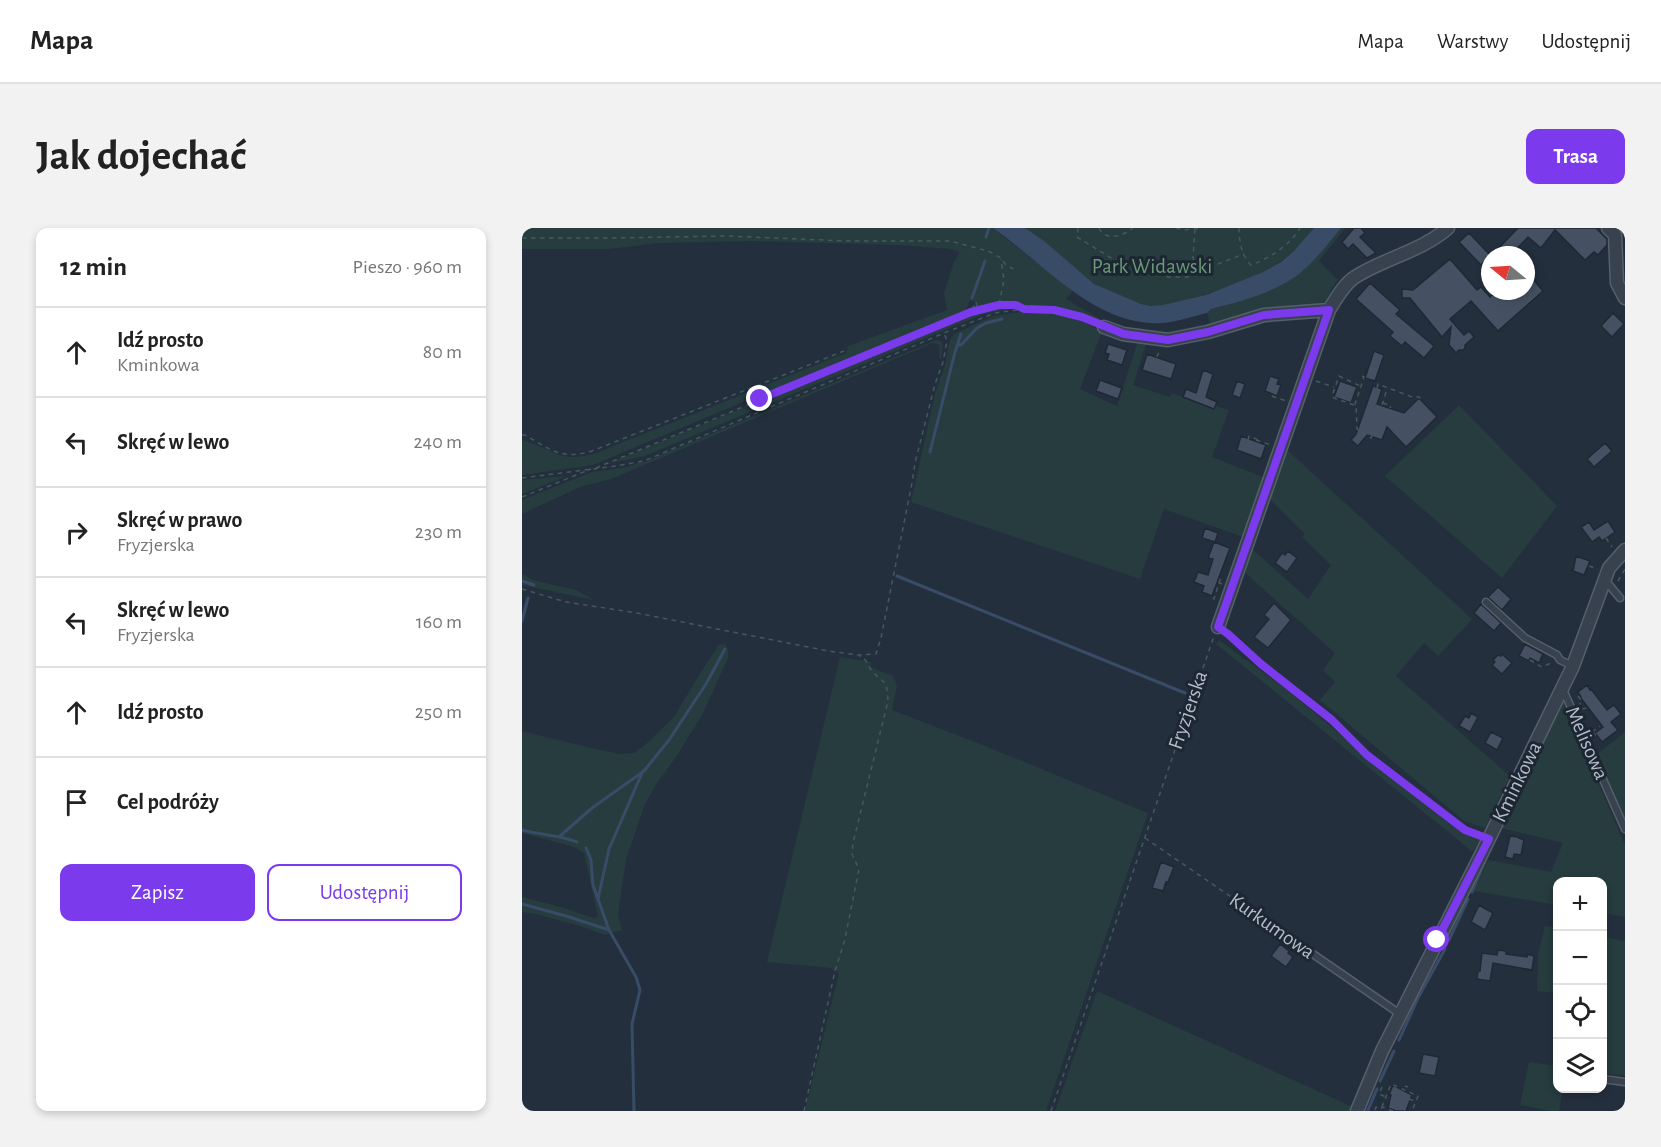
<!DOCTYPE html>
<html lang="pl">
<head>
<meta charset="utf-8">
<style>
	body { margin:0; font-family:"Alegreya Sans",sans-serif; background:#f2f2f2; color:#222 }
	.controls { position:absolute; right:18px; bottom:18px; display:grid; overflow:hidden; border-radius:12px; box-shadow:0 3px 9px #0003 }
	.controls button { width:54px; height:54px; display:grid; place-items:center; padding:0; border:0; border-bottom:2px solid #e0e0e0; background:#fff; color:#222; font:30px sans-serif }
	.compass { position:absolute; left:959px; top:18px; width:54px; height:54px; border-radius:50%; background:#fff; box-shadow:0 3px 9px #0003; rotate:288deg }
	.stop { position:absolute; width:18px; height:18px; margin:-14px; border:4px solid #7c3aed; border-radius:50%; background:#fff }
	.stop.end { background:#7c3aed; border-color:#fff; box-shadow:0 2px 6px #0008 }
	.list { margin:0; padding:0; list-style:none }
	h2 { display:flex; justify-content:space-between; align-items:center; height:78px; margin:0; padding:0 24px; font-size:26px }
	h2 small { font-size:20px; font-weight:400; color:#767676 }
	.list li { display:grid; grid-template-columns:39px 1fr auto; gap:18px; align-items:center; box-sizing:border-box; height:90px; padding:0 24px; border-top:2px solid #e0e0e0 }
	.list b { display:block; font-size:22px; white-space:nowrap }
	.list p { margin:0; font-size:20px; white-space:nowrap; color:#767676 }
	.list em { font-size:20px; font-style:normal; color:#767676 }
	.actions { display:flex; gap:12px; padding:18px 24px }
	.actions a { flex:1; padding:14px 0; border:2px solid #7c3aed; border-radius:12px; text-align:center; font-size:21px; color:#7c3aed }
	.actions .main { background:#7c3aed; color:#fff }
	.icon { flex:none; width:33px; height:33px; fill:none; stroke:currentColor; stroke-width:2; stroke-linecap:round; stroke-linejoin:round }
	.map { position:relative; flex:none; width:1103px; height:883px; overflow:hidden; border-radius:12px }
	header { display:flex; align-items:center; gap:36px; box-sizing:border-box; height:84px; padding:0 30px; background:#fff; border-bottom:2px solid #e0e0e0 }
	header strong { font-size:28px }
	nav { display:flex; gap:33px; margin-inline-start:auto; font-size:21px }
	.intro { display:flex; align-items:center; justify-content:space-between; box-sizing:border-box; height:144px; padding:0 36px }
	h1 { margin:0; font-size:42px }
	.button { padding:15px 27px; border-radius:12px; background:#7c3aed; color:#fff; font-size:21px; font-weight:700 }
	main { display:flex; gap:36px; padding:0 36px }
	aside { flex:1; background:#fff; border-radius:12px; box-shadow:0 3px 9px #0003 }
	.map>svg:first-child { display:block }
	.green { fill:#263c3f }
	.water { fill:#394c67 }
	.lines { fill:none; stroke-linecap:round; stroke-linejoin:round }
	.stream { stroke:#394c67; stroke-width:3 }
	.building { fill:#455162; stroke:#1f2835; stroke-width:1.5 }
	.service-casing { stroke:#565f6c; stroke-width:9 }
	.minor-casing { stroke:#565f6c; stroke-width:15 }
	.path { stroke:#44595c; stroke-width:1.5; stroke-dasharray:4.5 4.5; stroke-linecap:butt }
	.service { stroke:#38414e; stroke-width:6 }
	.minor { stroke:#38414e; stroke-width:12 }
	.route { stroke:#7c3aed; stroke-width:8 }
	.labels { text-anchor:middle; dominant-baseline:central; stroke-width:6; stroke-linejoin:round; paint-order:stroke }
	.park-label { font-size:21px; fill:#6b9a76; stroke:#1d2633 }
	.street-label { font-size:21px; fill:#b4bcc9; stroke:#1d2633 }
</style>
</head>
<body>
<header>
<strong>Mapa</strong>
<nav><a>Mapa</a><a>Warstwy</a><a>Udostępnij</a></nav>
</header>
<div class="intro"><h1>Jak dojechać</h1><a class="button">Trasa</a></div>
<main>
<aside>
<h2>12 min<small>Pieszo · 960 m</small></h2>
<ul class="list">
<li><svg class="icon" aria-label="ahead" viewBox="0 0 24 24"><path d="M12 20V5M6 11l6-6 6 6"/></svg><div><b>Idź prosto</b><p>Kminkowa</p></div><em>80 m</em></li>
<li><svg class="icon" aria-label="left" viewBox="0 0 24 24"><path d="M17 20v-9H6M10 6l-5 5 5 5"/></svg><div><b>Skręć w lewo</b></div><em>240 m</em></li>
<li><svg class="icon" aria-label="right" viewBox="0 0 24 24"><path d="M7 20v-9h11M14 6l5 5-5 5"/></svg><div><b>Skręć w prawo</b><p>Fryzjerska</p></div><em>230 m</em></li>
<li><svg class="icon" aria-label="left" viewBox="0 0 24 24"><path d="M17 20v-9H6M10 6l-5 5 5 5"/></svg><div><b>Skręć w lewo</b><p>Fryzjerska</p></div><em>160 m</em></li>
<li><svg class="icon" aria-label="ahead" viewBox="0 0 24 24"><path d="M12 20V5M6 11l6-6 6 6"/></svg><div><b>Idź prosto</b></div><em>250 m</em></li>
<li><svg class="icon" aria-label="arrive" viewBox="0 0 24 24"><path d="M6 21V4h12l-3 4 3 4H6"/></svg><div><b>Cel podróży</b></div></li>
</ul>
<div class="actions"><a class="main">Zapisz</a><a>Udostępnij</a></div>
</aside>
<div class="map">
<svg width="1103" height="883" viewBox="0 0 1103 883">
	<rect width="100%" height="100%" fill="#242f3e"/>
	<path class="green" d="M0 0H471L551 63 544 71 583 94 586 99 550 82 526 78H504L480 74 457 80 455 74 453 75 455 80 450 81 453 74 448 72 443 84 281 149 71 237 0 247V212C32 221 37 236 74 225L324 125 326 118 425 82 422 65 432 34 438 24 427 21 376 17 228 13 137 15 87 21H0Z
		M503 0H792C768 33 744 44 706 58 683 67 656 78 631 78 621 77 613 74 604 71 593 66 581 62 571 55 547 38 527 17 503 0Z
		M819 0H823L797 33 816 52C808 61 808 68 802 78L757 81 748 79 742 83 646 109 634 105 655 102 688 95 685 85 689 81 732 69 790 34Z
		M488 78 494 80 462 86 435 97 123 228 85 236 454 84 472 80Z
		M499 84C522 85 564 86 579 106L558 161 595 178 616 113 625 114 611 157 648 169 650 165 692 181 693 178 707 182 690 229 743 250 724 310 642 281 618 351 389 274 413 166 423 137 428 112 432 106 471 88Z
		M414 112 419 113 421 117 419 130H417L418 117 411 115 89 251 58 259 0 286V272L70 244 101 240 124 233Z
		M937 177 1035 278 980 350 863 248Z
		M764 221 950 391 916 428 902 415 874 448 988 548 963 600 942 593 798 472 813 454 801 442 813 425 721 343 729 320 786 371 809 337 780 309 783 306 747 270Z
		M45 248 0 266V252Z
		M0 346 11 352 54 362 72 372 0 357Z
		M697 412 769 465 826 513 851 537 878 555 927 595 945 607 958 611 951 624 694 416Z
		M203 416 206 422V430L180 487 154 529 135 555 123 576 104 631 96 687 100 702 83 707 58 698 14 686 0 684V669L42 680 71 690 76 689 62 625 52 619 0 605V503L73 521 99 526 112 525 124 516 152 489 180 442 197 417Z
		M318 429 349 434 348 439 371 448 375 458 370 482 466 519 626 585 524 883H283L317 745 308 740 245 734Z
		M1041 473 1103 617V689L1081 685 1080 654H1036L1035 677 952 663 966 632 1029 644 1041 615 979 600Z
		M1103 504V591L1074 527Z
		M1023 698 1035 700V765L1015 763 1016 727Z
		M1080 709 1103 713V848L1081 845V796L1084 773 1081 772Z
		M575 763 831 879 829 883H533Z
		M1007 834 1035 838 1036 860 1041 861 1037 883H1029L998 877Z"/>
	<path class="water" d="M471 0H503L522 13 572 56 619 76 629 78 641 77 684 67 741 44 759 34 772 23 792 0H819C806 16 793 33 777 46 752 65 719 73 689 81L685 85C671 88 655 94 640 95 573 99 522 35 471 0Z"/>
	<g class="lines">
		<path class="stream" d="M464 9 467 0
			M450 70 463 33
			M435 117H439L455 100 464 95 480 91
			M408 224 433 124 439 106
			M375 348 663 465
			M0 353 12 357
			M0 393 6 370
			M0 602C18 607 37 607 55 614
			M37 609 70 580 122 543 147 512 184 456 203 421
			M64 620 69 632 71 657 87 702 114 749 118 762 110 796 112 883
			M950 664 963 633
			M76 671 87 621 120 545
			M0 676 44 688 87 702
			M927 712 946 671
			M877 812 896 770 923 721
			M858 853 872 823
			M846 882 855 861"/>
	</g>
	<path class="building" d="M832 0H839L843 5 838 9 854 25 845 30 831 16 826 21 820 14Z
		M996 0H1074L1085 11V17L1076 27 1072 24 1063 32 1033 2 1019 20 1006 9 989 27H970Z
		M947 5 968 27 959 37 937 14Z
		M928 31 955 62 959 59 968 69 975 63H1004V43L1021 63 976 103 949 73 928 91 942 107 947 103 952 109 943 117V120L941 122H937L934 125 927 117 929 99 920 109 888 70H880V61L891 62Z
		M848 55 878 82 874 86 912 118 902 130 883 114 880 118 868 108 871 104 834 71Z
		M1091 85 1102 96 1090 109 1079 98Z
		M586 116 605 122 600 137 585 132 587 126 583 125Z
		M852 123 862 127 853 153 843 150Z
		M625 126 654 136 649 151 620 142Z
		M681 142 691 146 684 169 695 174 692 181 661 169 664 161 674 165Z
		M748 148 757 151 755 156 759 157 755 168 743 163Z
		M578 152 600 160 596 171 574 163Z
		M715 153 723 156 718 170 710 167Z
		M818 153 835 159 829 175 812 169Z
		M851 158 860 161 855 176 882 185 897 170 915 189 884 219 865 199 860 212 845 207 836 218 829 212 834 206Z
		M719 208 744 217 739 231 715 222Z
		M1083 215 1090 223 1072 239 1065 231Z
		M1086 293 1093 304 1080 313 1077 309 1070 314 1059 299 1067 294 1072 302Z
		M683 300 696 305 693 314 680 310Z
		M692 314 708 320 690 368 680 364 682 358 672 354 676 344 686 347 691 331 686 330Z
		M766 323 775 330 765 344 753 335 760 325 763 327Z
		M1054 328 1068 333 1062 347 1051 343Z
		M976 359 989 371 980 382 966 369Z
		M752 375 769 392 746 420 732 409 747 391 742 387Z
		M959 376 979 395 972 403 952 385Z
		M1003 416 1021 426 1017 435 1008 430 1007 433 997 428Z
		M980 426 990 435 980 446 970 437 973 434 971 432 976 427 979 428Z
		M1065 457 1068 462 1069 461 1085 482 1092 477 1099 486 1089 494 1096 502 1080 514 1073 505 1081 499 1058 469H1059L1056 464Z
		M949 485 956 489 948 504 937 498 943 488 947 490Z
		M969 504 981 510 975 522 963 515Z
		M988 608 996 609 997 610 1002 612 999 627 992 626 991 631 983 629Z
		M639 634 652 639 646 654H644L641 663 630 660Z
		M957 677 971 685 963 702 949 694Z
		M758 716 767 723 766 725 771 729 764 739 749 728Z
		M976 722 984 723V726L1005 729V726L1012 728 1010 742 971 735 968 753 955 751 956 743H958L960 725 975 727Z
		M901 826 917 829 913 848 897 845Z
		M871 857 890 867 884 883H874L866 880 869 867H867Z"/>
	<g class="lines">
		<defs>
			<path id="service" d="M1083 352 1098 370
				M964 374 1003 410 1035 427 1038 432 1051 438
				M1039 464 1043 466 1103 601
				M724 680 878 786
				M1080 851 1103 854"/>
			<path id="minor" d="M1086 0 1093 7 1095 55 1103 70
				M582 99 601 106 646 112 686 104 742 87 807 82
				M696 399 807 82C814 71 822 56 833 49 863 30 900 23 926 0
				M835 883 860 823 959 627 1051 438 1087 340 1103 322"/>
		</defs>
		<use href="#service" class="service-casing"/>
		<use href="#minor" class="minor-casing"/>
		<path class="path" d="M556 0 555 9 602 38 647 49H666L683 41 722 26
			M577 0C584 14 601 8 611 0
			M654 0 662 2 678 0
			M717 0C717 13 720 29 729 37 748 30 768 17 778 0
			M673 1 671 30 675 43
			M0 10H87L204 8 325 13H428L466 23 479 30 483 36 491 41
			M454 74 456 81
			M477 76 482 52 479 31
			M451 82 452 75
			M635 129 638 121
			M840 148 842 149 833 176H834L835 201 849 210 850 208
			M794 153 812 159
			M855 160 856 156 890 169H897L900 174
			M750 168 764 173
			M861 175 869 178 868 180
			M832 177 812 170 810 168 817 148 838 158
			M860 177 865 161
			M0 207H3C29 222 39 232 70 223L322 123
			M726 212 727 208 739 213
			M734 212 749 217
			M74 240 449 84C466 79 485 72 501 81
			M0 250 94 238 122 233 422 105 473 85 502 81 532 82 547 85 573 95
			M0 269 69 241
			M1084 310 1090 319
			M1067 338 1076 341
			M1096 353 1103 341
			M697 355 699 349
			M0 361 44 374 115 385 306 423 336 427 354 426 359 410 390 255 393 235 413 156 421 134 425 113 422 105
			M691 370 692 371 697 355 700 356
			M704 405 739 436 810 492 845 527 943 602 958 607
			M1008 432 1020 439 1029 435
			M1056 468 1060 473 1057 477
			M1060 481 1065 480 1066 482
			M1070 504 1078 498
			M1071 504 1076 510
			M623 610 718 675
			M883 858 886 859
			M860 859 857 866 867 870
			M887 871 893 873
			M860 879 869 856 896 868 890 883
			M853 882 854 879 859 881 860 879 871 883
			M282 883 313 743 323 711 337 641 330 626 331 615 366 473C365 451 363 457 350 443 345 437 346 431 337 428
			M529 883 692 408
			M882 883H883"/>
		<use href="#service" class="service"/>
		<use href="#minor" class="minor"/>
	</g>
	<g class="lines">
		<path class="route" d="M238 171 449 84 477 77H494L502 81 532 82 560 89 602 106 646 112 686 104 742 87 807 82 696 399 706 406 739 436 810 492 845 527 943 602 967 611 915 712"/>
	</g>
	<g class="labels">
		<g class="park-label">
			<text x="630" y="38">Park Widawski</text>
		</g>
		<g class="street-label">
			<text transform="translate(666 482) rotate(-71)">Fryzjerska</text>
			<text transform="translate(1065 515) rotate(66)">Melisowa</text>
			<text transform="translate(995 554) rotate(-64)">Kminkowa</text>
			<text transform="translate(750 698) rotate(35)">Kurkumowa</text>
		</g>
	</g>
</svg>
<div class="controls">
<button>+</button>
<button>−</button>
<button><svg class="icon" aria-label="locate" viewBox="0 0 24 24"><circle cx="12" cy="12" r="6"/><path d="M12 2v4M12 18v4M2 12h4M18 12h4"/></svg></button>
<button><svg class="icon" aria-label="layers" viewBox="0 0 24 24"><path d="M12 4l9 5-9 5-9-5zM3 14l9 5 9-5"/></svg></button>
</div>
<svg class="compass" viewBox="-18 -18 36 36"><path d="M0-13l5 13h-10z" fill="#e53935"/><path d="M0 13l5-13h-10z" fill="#767676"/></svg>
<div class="stop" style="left:915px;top:712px"></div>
<div class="stop end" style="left:238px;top:171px"></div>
</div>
</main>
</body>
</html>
